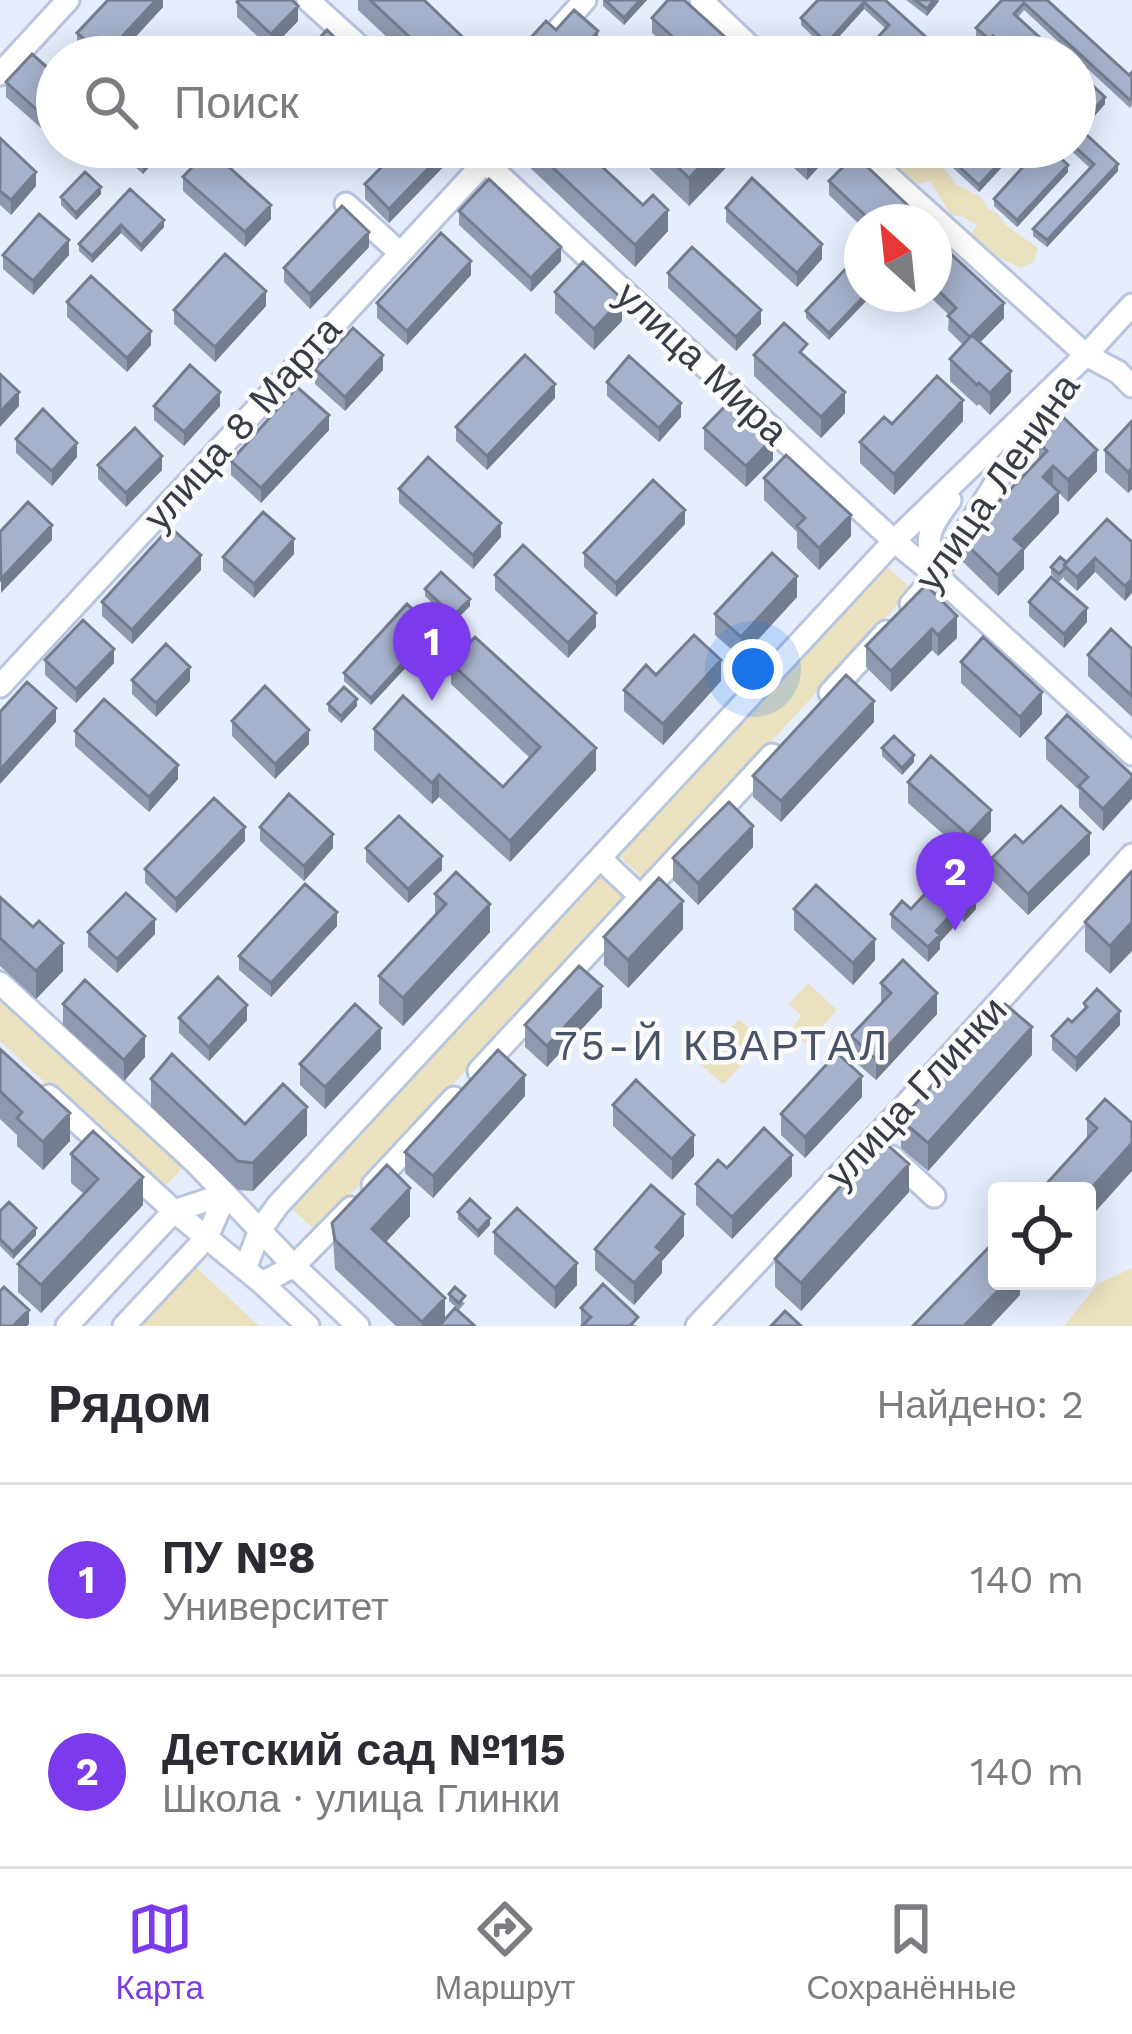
<!DOCTYPE html>
<html lang="ru">
<head>
<meta charset="utf-8">
<style>
	body { margin:0; font-family:"Work Sans",sans-serif; background:#f2f2f3; color:#2b2b33 }
	.controls { position:absolute; right:36px; bottom:36px; display:grid; overflow:hidden; border-radius:12px; box-shadow:0 6px 30px #0003 }
	.controls button { width:108px; height:108px; display:grid; place-items:center; padding:0; border:0; border-bottom:3px solid #e1e1e2; background:#fff; color:#2b2b33; font:60px sans-serif }
	.compass { position:absolute; left:844px; top:204px; width:108px; height:108px; border-radius:50%; background:#fff; box-shadow:0 6px 30px #0003; rotate:333deg }
	.you { position:absolute; left:753px; top:669px; width:42px; height:42px; margin:-30px; border:9px solid #fff; border-radius:50%; background:#1a73e8; box-shadow:0 0 0 18px #1a73e833 }
	.badge { display:grid; place-items:center; width:78px; height:78px; border-radius:50%; background:#7c3aed; color:#fff; font-size:39px; font-weight:700 }
	.pin { position:absolute; translate:-50% -99px; filter:drop-shadow(0 3px 6px #0008) }
	.pin::after { content:''; position:absolute; top:63px; width:42px; height:36px; background:inherit; clip-path:polygon(0 0,100% 0,50% 100%) }
	.list { margin:0; padding:0; list-style:none }
	h2 { display:flex; justify-content:space-between; align-items:center; height:156px; margin:0; padding:0 48px; font-size:51px }
	h2 small { font-size:39px; font-weight:400; color:#7c7c81 }
	.list li { display:grid; grid-template-columns:78px 1fr auto; gap:36px; align-items:center; box-sizing:border-box; height:192px; padding:0 48px; border-top:3px solid #e1e1e2 }
	.list b { display:block; font-size:45px; white-space:nowrap }
	.list p { margin:0; font-size:39px; white-space:nowrap; color:#7c7c81 }
	.list em { font-size:39px; font-style:normal; color:#7c7c81 }
	.icon { flex:none; width:66px; height:66px; fill:none; stroke:currentColor; stroke-width:2; stroke-linecap:round; stroke-linejoin:round }
	.map { position:relative; flex:none; width:1132px; height:1326px; overflow:hidden }
	.search { position:absolute; background:#fff; box-shadow:0 6px 30px #0003; left:36px; right:36px; top:36px; height:132px; display:flex; align-items:center; gap:30px; box-sizing:border-box; padding:0 42px; border-radius:66px; color:#7c7c81; font-size:45px }
	.sheet { height:540px; background:#fff }
	nav { display:flex; justify-content:space-around; align-items:center; box-sizing:border-box; height:168px; border-top:3px solid #e1e1e2; background:#fff; font-size:33px; color:#7c7c81 }
	nav a { display:grid; justify-items:center; gap:6px }
	nav .on { color:#7c3aed }
	.map>svg:first-child { display:block }
	.green { fill:#eae1bf }
	.lines { fill:none; stroke-linecap:round; stroke-linejoin:round }
	.minor-casing { stroke:#b8c5df; stroke-width:27 }
	.minor { stroke:#fff; stroke-width:21 }
	.wall { fill:#8f99af }
	.shaded-wall { fill:#747d8f }
	.building { fill:#a6b2cc; stroke:#747d8f; stroke-width:3 }
	.labels { text-anchor:middle; dominant-baseline:central; stroke-width:9; stroke-linejoin:round; paint-order:stroke }
	.street-label { font-size:39px; fill:#373c47; stroke:#fbfbfb }
	.neighbourhood-label { font-size:42px; letter-spacing:3px; fill:#485269; stroke:#fbfbfb }
</style>
</head>
<body>
<div class="map">
<svg width="1132" height="1326" viewBox="0 0 1132 1326">
	<rect width="100%" height="100%" fill="#e6eefe"/>
	<path class="green" d="M875 147H921L936 158 957 185 982 198 988 209 997 213 1006 225 1038 248 1034 262 1021 268 990 253 971 234 977 225 963 217 951 215 930 181 918 184Z
		M886 566 912 589 644 879 618 855Z
		M600 874 627 898 316 1231 290 1207Z
		M808 983 837 1010 806 1044 790 1029 802 1016 789 1004Z
		M0 995 185 1165 162 1190 0 1041Z
		M739 1019 763 1042 723 1085 698 1062Z
		M196 1267 259 1326H140Z
		M1132 1268V1326H1064L1098 1284Z"/>
	<g class="lines">
		<defs>
			<path id="minor" d="M308 0 371 57
				M701 0 761 57
				M557 31 585 0
				M0 74 68 0
				M469 147 795 450 894 541 937 576 1132 754
				M856 147 1086 355 1118 372 1132 386
				M346 204 399 252
				M937 575C924 539 927 530 950 500
				M911 604C963 547 996 474 1042 413
				M0 686 485 162
				M830 693 886 632
				M601 859 641 897
				M0 983 195 1162 294 1266 358 1326
				M479 1071 772 755
				M49 1096 174 1211 262 1283 308 1326
				M892 1157 934 1196
				M373 1185 454 1098
				M245 1269 260 1230 278 1205 894 541 1086 355 1132 305
				M262 1283 294 1266 351 1208
				M67 1326 174 1211 226 1194
				M124 1326 207 1237 226 1194
				M697 1326 899 1112 1132 855"/>
		</defs>
		<use href="#minor" class="minor-casing"/>
		<use href="#minor" class="minor"/>
	</g>
	<path class="wall" d="M163 0V7L117 57H89L77 47V33Z
		M358 0H424L476 50 501 57H408L358 10Z
		M603 0H647L624 25 603 6Z
		M818 0H885L948 57H860L886 29 864 9 827 50 801 25V18Z
		M906 0H939V1L927 16Z
		M1002 0H1047L1129 75 1132 72V105L1130 108 1024 10 1018 17 1061 57H1008L993 44 990 47 976 36V28Z
		M237 2 298 21 271 49 237 17Z
		M652 18 745 57H679L652 33Z
		M556 30 598 46 589 57H527V42Z
		M1075 69 1105 104 1090 121 1075 109Z
		M57 76V142L6 97V82Z
		M0 138 36 186 11 215 0 205Z
		M112 147H167L143 174Z
		M388 147H449V161L389 223 365 199V184L395 153Z
		M524 147H581L668 231 635 267 524 162Z
		M627 147H741V152L689 206Z
		M771 147H834V150L807 180Z
		M964 147H1049L1068 172 1017 227 994 206V199L1028 162 1016 152 979 192 952 167V160Z
		M1067 147H1075L1118 171 1047 247 1033 236V229L1090 168Z
		M183 177 271 219 245 247 183 191Z
		M829 181 924 222H862V227L829 195Z
		M130 189 164 227 141 252 121 233 92 263 79 251V244Z
		M101 194 76 220 61 205V197Z
		M726 208 822 259 797 287 726 222Z
		M459 211 561 261 531 292 459 225Z
		M369 247 310 309 284 282V268Z
		M934 249 1004 318 980 342 1011 392 990 415 979 404 977 406 950 381V359L963 345 948 330 949 315 927 294H934Z
		M3 255H69L33 295 3 269Z
		M857 257 829 340 806 318V311Z
		M668 273 761 324 736 351 668 288Z
		M471 275 407 345 377 318V303Z
		M555 292 622 321 594 350 555 313Z
		M67 302 151 345 127 372 67 317Z
		M266 306 215 362 174 324V310Z
		M754 355 807 358 845 413 821 438 754 376Z
		M315 369 383 370 345 411 315 384Z
		M607 382 681 417 659 442 607 396Z
		M555 398 487 470 456 441V427Z
		M154 406H220L184 446 154 420Z
		M963 421 894 495 860 463V442L892 424Z
		M1132 421V489L1128 493 1105 472V450Z
		M704 428 773 460 746 487 704 449Z
		M329 430 261 503 231 475V461Z
		M16 439 77 457 52 486 16 453Z
		M1039 443 1097 471 1068 502 1059 493V513L1024 550V569L998 596 962 561V540L1039 459Z
		M98 465 162 470 126 507 98 479Z
		M764 478 851 536 819 570 797 548V532L764 500Z
		M399 489 501 537 473 569 399 503Z
		M685 524 616 597 584 567V553Z
		M1132 542 1125 601 1095 572 1077 591 1064 579V577L1059 582 1051 574V567Z
		M294 554 254 598 223 571V557Z
		M201 570 132 644 102 616V602Z
		M495 575 596 627 568 658 495 590Z
		M425 589 470 606 453 623 425 596Z
		M797 597 741 658 715 635V614Z
		M1029 602 1087 622 1064 648 1029 616Z
		M957 616V638L938 656 932 650 891 692 866 667V646Z
		M434 637 371 705 344 681V673Z
		M1132 649V717L1088 676V655Z
		M45 660 114 663 76 703 45 675Z
		M961 662 1042 714 1020 738 961 683Z
		M451 663 596 770 510 862 439 797 432 804 374 750V729L503 787 530 758 451 684Z
		M656 675 721 681 663 745 624 711V690Z
		M132 680 190 681 156 717 132 694Z
		M328 704 357 706 341 723 328 711Z
		M232 721 309 744 275 779 232 736Z
		M874 722 781 822 753 797V776Z
		M75 731 178 779 149 812 75 746Z
		M1046 738 1132 775 1103 831 1079 807V790L1046 759Z
		M882 748 914 762 902 775 882 756Z
		M908 782 991 831 968 856 908 803Z
		M260 827 333 848 304 881 260 841Z
		M245 841 176 913 145 883V869Z
		M1023 843 1090 854 1028 915 992 880V858Z
		M753 847 698 905 673 880V858Z
		M366 848 442 870 408 903 366 862Z
		M1132 871 1110 974 1085 951V922Z
		M928 873 976 909 964 922 961 919 940 942V949L928 962 891 928V914L911 909 929 888Z
		M435 894 490 932 403 1026 379 1004V976L435 915Z
		M0 897 33 927 63 971 36 999 0 966Z
		M794 909 875 960 853 985 794 930Z
		M337 926 271 997 239 970V956Z
		M683 929 628 988 604 965V937Z
		M88 932 155 934 117 973 88 947Z
		M881 983 937 1014 876 1080 851 1058V1036L881 1005Z
		M1084 1003 1120 1025 1076 1072 1052 1050V1036L1072 1022 1084 1010Z
		M63 1004 145 1057 124 1081 63 1025Z
		M602 1007 547 1067 525 1047V1025Z
		M179 1018 247 1020 209 1061 179 1033Z
		M0 1049 70 1141 43 1170 17 1146V1135L0 1119Z
		M381 1049 325 1109 300 1085V1064Z
		M1032 1055 928 1171 901 1148V1120Z
		M151 1079 245 1124 307 1135 253 1191 238 1190 151 1107Z
		M525 1096 433 1198 405 1173V1152Z
		M862 1097 805 1158 781 1135V1114Z
		M613 1105 694 1156 672 1180 613 1126Z
		M1087 1119 1132 1123 1087 1139Z
		M71 1154 143 1205 41 1313 18 1292V1264L84 1194 71 1183Z
		M792 1176 732 1239 696 1205V1184Z
		M909 1192 801 1311 775 1287V1259Z
		M0 1211 36 1235 13 1259 0 1246Z
		M458 1212 490 1225 478 1238 458 1219Z
		M410 1216 386 1242 445 1320 475 1326H396L335 1269 332 1223Z
		M494 1232 577 1285 555 1309 494 1254Z
		M684 1236 662 1261V1273L634 1305 595 1270V1249Z
		M449 1294 465 1303 459 1310 449 1301Z
		M581 1308 638 1326H581Z"/>
	<path class="shaded-wall" d="M156 0H163V7L117 57 104 56Z
		M640 0H647L624 25V18Z
		M934 0 939 1 927 16V9Z
		M864 2V9L827 50V43Z
		M298 6V21L271 49V34Z
		M598 31V46L589 57H580V53Z
		M1105 97V104L1090 121V114Z
		M154 147H167L143 174V159Z
		M449 147V161L389 223V209Z
		M719 147H741V152L689 206V178Z
		M824 147H834V150L807 180V166Z
		M1014 147H1016V152L979 192V185Z
		M1118 164V171L1047 247V240Z
		M1068 165V172L1017 227V220Z
		M36 172V186L11 215V200Z
		M101 187V194L76 220V213Z
		M271 205V219L245 247V232Z
		M668 210V231L635 267V245Z
		M164 220V227L141 252V245Z
		M121 225V233L92 263V256Z
		M369 232V247L310 309V294Z
		M69 240V255L33 295V281Z
		M822 244V259L797 287V273Z
		M561 247V261L531 292V278Z
		M471 261V275L407 345V331Z
		M266 291V306L215 362V347Z
		M866 294H873L829 340V333Z
		M622 299V321L594 350V329Z
		M1004 303V318L971 352V338Z
		M761 310V324L736 351V337Z
		M151 331V345L127 372V358Z
		M383 355V370L345 411V397Z
		M1011 371V392L990 415V393Z
		M555 384V398L487 470V456Z
		M19 392V406L0 427V412Z
		M220 392V406L184 446V432Z
		M845 392V413L821 438V417Z
		M963 400V421L894 495V474Z
		M681 403V417L659 442V428Z
		M329 415V430L261 503V488Z
		M773 438V460L746 487V466Z
		M77 443V457L52 486V471Z
		M1097 450V471L1068 502V480Z
		M162 456V470L126 507V493Z
		M1053 466V487L1043 477Z
		M1132 468V489L1128 493V472Z
		M1059 492V513L1024 550V569L998 596V575L1014 539Z
		M685 510V524L616 597V583Z
		M851 515V536L819 570V548Z
		M501 523V537L473 569V555Z
		M52 525V540L1 593V579Z
		M294 539V554L254 598V584Z
		M201 555V570L132 644V630Z
		M1095 558V572L1077 591V577Z
		M797 576V597L741 658V637Z
		M1132 579V593L1125 601V586Z
		M470 599V606L453 623V616Z
		M1087 608V622L1064 648V634Z
		M596 613V627L568 658V643Z
		M957 616V638L938 656V635Z
		M434 629V637L371 705V698Z
		M932 629V650L891 692V671Z
		M114 649V663L76 703V689Z
		M721 660V681L663 745V724Z
		M190 667V681L156 717V703Z
		M1042 692V714L1020 738V717Z
		M357 699V706L341 723V716Z
		M874 701V722L781 822V801Z
		M56 708V722L0 784V770Z
		M309 730V744L275 779V764Z
		M596 748V770L510 862V841Z
		M914 755V762L902 775V768Z
		M178 765V779L149 812V797Z
		M439 775V797L432 804V783Z
		M1132 778V799L1103 831V809Z
		M991 810V831L968 856V835Z
		M753 826V847L698 905V883Z
		M245 827V841L176 913V899Z
		M1090 833V854L1028 915V894Z
		M333 834V848L304 881V866Z
		M442 856V870L408 903V889Z
		M976 895V909L964 922V907Z
		M683 901V929L628 988V960Z
		M490 904V932L403 1026V998Z
		M961 904V919L940 942V949L928 962V947L936 931Z
		M337 912V926L271 997V983Z
		M155 919V934L117 973V959Z
		M1132 922V951L1110 974V946Z
		M875 939V960L853 985V963Z
		M63 943V971L36 999V971Z
		M602 986V1007L547 1067V1046Z
		M937 993V1014L876 1080V1059Z
		M247 1005V1020L209 1061V1047Z
		M1120 1011V1025L1076 1072V1058Z
		M1032 1027V1055L928 1171V1143Z
		M381 1028V1049L325 1109V1087Z
		M145 1036V1057L124 1081V1060Z
		M525 1075V1096L433 1198V1176Z
		M862 1076V1097L805 1158V1137Z
		M307 1107V1135L253 1191V1163Z
		M70 1113V1141L43 1170V1142Z
		M694 1135V1156L672 1180V1159Z
		M1132 1143V1171L1087 1221V1193Z
		M792 1155V1176L732 1239V1217Z
		M909 1164V1192L801 1311V1283Z
		M143 1177V1205L41 1313V1285Z
		M410 1188V1216L372 1257V1229Z
		M684 1214V1236L662 1261V1273L634 1305V1283L656 1247Z
		M490 1218V1225L478 1238V1231Z
		M36 1228V1235L13 1259V1252Z
		M577 1263V1285L555 1309V1288Z
		M1007 1281H1020V1295L991 1326H964Z
		M445 1298V1326H422V1322Z
		M29 1310V1324L27 1326H13Z"/>
	<path class="building" d="M108 0H156L104 56 77 33Z
		M239 0H292L298 6 271 34 237 2Z
		M370 0H424L476 50 485 41 501 56 431 57Z
		M605 0H640L624 18Z
		M668 0H684L745 55 743 57H695L652 18Z
		M818 0H885L948 57H921L914 51 909 57H860L889 25 864 2 827 43 801 18Z
		M915 0H934L927 9Z
		M1002 0H1047L1129 75 1132 72V98L1130 100 1024 3 1014 14 1061 57H1016L993 36 990 40 976 28Z
		M574 10 598 31 580 53 585 57H544L527 42 546 21 556 30Z
		M327 30 355 57H302Z
		M653 40 670 57H637Z
		M963 43 978 57H951Z
		M32 54 57 76V128L6 82Z
		M1075 69 1105 97 1090 114 1075 102Z
		M1075 124 1118 164 1047 240 1033 229 1094 164 1075 147Z
		M0 138 36 172 11 200 0 191Z
		M129 147H154L143 159Z
		M401 147H449L389 209 365 184Z
		M531 147H581L643 205 653 195 668 210 635 245Z
		M657 147H719L689 178Z
		M786 147H824L807 166Z
		M964 147H1014L979 185 952 160Z
		M1019 147H1049L1068 165 1017 220 994 199 1031 158Z
		M209 149 271 205 245 232 183 177Z
		M855 155 924 221 922 222H872L829 181Z
		M85 172 101 187 76 213 61 197Z
		M752 178 822 244 797 273 726 208Z
		M489 179 561 247 531 278 459 211Z
		M130 189 164 220 141 245 121 225 92 256 79 244Z
		M342 206 369 232 310 294 284 268Z
		M39 214 69 240 33 281 3 255Z
		M441 233 471 261 407 331 377 303Z
		M939 243 1004 303 970 337 948 316 956 308 934 286V249Z
		M692 247 761 310 736 337 668 273Z
		M225 254 266 291 215 347 174 310Z
		M857 257 862 262V294H866L829 333 806 311Z
		M583 262 622 299 594 329 555 292Z
		M91 276 151 331 127 358 67 302Z
		M784 323 807 344 800 352 845 392 821 417 754 355Z
		M353 328 383 355 345 397 315 369Z
		M972 335 1011 371 990 393 979 383 977 385 950 359Z
		M525 355 555 384 487 456 456 427Z
		M629 356 681 403 659 428 607 382Z
		M190 365 220 392 184 432 154 406Z
		M0 374 19 392 0 412Z
		M937 376 963 400 894 474 860 442 884 417 892 424Z
		M297 387 329 415 261 488 231 461Z
		M731 400 773 438 746 466 704 428Z
		M43 409 77 443 52 471 16 439Z
		M1063 417 1097 450 1068 480 1053 466 1043 477 1059 492 1014 539 1024 548 998 575 962 540 1047 451 1039 443Z
		M1132 421V468L1128 472 1105 450Z
		M135 428 162 456 126 493 98 465Z
		M786 455 851 515 819 548 797 526 805 518 764 478Z
		M428 457 501 523 473 555 399 489Z
		M653 480 685 510 616 583 584 553Z
		M28 502 52 525 1 579 0 532Z
		M263 512 294 539 254 584 223 557Z
		M1107 519 1132 542V579L1125 586 1095 558 1077 577 1064 565Z
		M170 527 201 555 132 630 102 602Z
		M523 545 596 613 568 643 495 575Z
		M772 553 797 576 741 637 715 614Z
		M1060 557 1066 562 1064 569 1059 574 1051 567Z
		M441 572 470 599 453 616 425 589Z
		M1051 577 1087 608 1064 634 1029 602Z
		M926 585 957 616 938 635 932 629 891 671 866 646Z
		M407 604 434 629 371 698 344 673Z
		M83 620 114 649 76 689 45 660Z
		M1111 629 1132 649V696L1088 655Z
		M694 635 721 660 663 724 624 690 646 665 656 675Z
		M475 637 596 748 510 841 439 775 432 783 374 729 403 696 503 787 540 747 451 663Z
		M983 637 1042 692 1020 717 961 662Z
		M166 644 190 667 156 703 132 680Z
		M846 675 874 701 781 801 753 776Z
		M27 682 56 708 0 770V712Z
		M265 686 309 730 275 764 232 721Z
		M344 687 357 699 341 716 328 704Z
		M104 699 178 765 149 797 75 731Z
		M1067 715 1132 775V778L1103 809 1079 786 1088 777 1046 738Z
		M894 736 914 755 902 768 882 748Z
		M931 756 991 810 968 835 908 782Z
		M289 794 333 834 304 866 260 827Z
		M214 798 245 827 176 899 145 869Z
		M729 802 753 826 698 883 673 858Z
		M1061 806 1090 833 1028 894 992 858 1015 835 1023 843Z
		M399 816 442 856 408 889 366 848Z
		M939 861 976 895 964 907 961 904 936 931 940 935 928 947 891 914 902 901 911 909 937 881 928 873Z
		M1132 871V922L1110 946 1085 922Z
		M456 872 490 904 403 998 379 976 446 904 435 894Z
		M659 878 683 901 628 960 604 937Z
		M305 884 337 912 271 983 239 956Z
		M816 885 875 939 853 963 794 909Z
		M126 893 155 919 117 959 88 932Z
		M0 897 33 927 39 921 63 943 36 971 0 938Z
		M903 960 937 993 876 1059 851 1036 891 993 881 983Z
		M579 966 602 986 547 1046 525 1025Z
		M218 977 247 1005 209 1047 179 1018Z
		M85 980 145 1036 124 1060 63 1004Z
		M1097 989 1120 1011 1076 1058 1052 1036 1068 1019 1072 1022 1087 1007 1084 1003Z
		M355 1004 381 1028 325 1087 300 1064Z
		M1005 1004 1032 1027 928 1143 901 1120Z
		M0 1049 70 1113 43 1142 17 1118 22 1112 0 1091Z
		M498 1050 525 1075 433 1176 405 1152Z
		M837 1053 862 1076 805 1137 781 1114Z
		M172 1054 245 1124 283 1084 307 1107 253 1163 238 1161 151 1079Z
		M636 1080 694 1135 672 1159 613 1105Z
		M1105 1099 1132 1123V1143L1087 1193V1191H1040L1097 1128 1087 1119Z
		M764 1128 792 1155 732 1217 696 1184 718 1160 727 1168Z
		M93 1131 143 1177 41 1285 18 1264 98 1179 71 1154Z
		M882 1140 909 1164 801 1283 775 1259Z
		M387 1165 410 1188 372 1229 445 1298 422 1322 335 1240 332 1223Z
		M651 1185 684 1214 656 1247 662 1252 634 1283 595 1249Z
		M470 1199 490 1218 478 1231 458 1212Z
		M9 1202 36 1228 13 1252 0 1239V1211Z
		M517 1208 577 1263 555 1288 494 1232Z
		M994 1242 997 1244V1281H1007L964 1326H913Z
		M603 1284 638 1317 630 1326H582L591 1317 581 1308Z
		M4 1287 29 1310 13 1326H0V1291Z
		M455 1287 465 1296 459 1303 449 1294Z
		M455 1308 475 1326H439Z
		M785 1311 801 1326H771Z"/>
	<g class="labels">
		<g class="street-label">
			<text transform="translate(702 363) rotate(43)">улица Мира</text>
			<text transform="translate(242 423) rotate(-48)">улица 8 Марта</text>
			<text transform="translate(997 482) rotate(-55)">улица Ленина</text>
			<text transform="translate(916 1092) rotate(-47)">улица Глинки</text>
		</g>
		<g class="neighbourhood-label">
			<text x="722" y="1045">75-Й КВАРТАЛ</text>
		</g>
	</g>
</svg>
<div class="controls">
<button><svg class="icon" aria-label="locate" viewBox="0 0 24 24"><circle cx="12" cy="12" r="6"/><path d="M12 2v4M12 18v4M2 12h4M18 12h4"/></svg></button>
</div>
<svg class="compass" viewBox="-18 -18 36 36"><path d="M0-13l5 13h-10z" fill="#e53935"/><path d="M0 13l5-13h-10z" fill="#7c7c81"/></svg>
<div class="you"></div>
<div class="pin badge" style="left:432px;top:701px">1</div>
<div class="pin badge" style="left:955px;top:931px">2</div>
<div class="search"><svg class="icon" aria-label="search" viewBox="0 0 24 24"><circle cx="10" cy="10" r="6"/><path d="M15 15l6 6"/></svg>Поиск</div>
</div>
<section class="sheet">
<h2>Рядом<small>Найдено: 2</small></h2>
<ul class="list">
<li><span class="badge">1</span><div><b>ПУ №8</b><p>Университет</p></div><em>140 m</em></li>
<li><span class="badge">2</span><div><b>Детский сад №115</b><p>Школа · улица Глинки</p></div><em>140 m</em></li>
</ul>
</section>
<nav>
<a class="on"><svg class="icon" aria-label="map" viewBox="0 0 24 24"><path d="M3 6l6-2 6 2 6-2v14l-6 2-6-2-6 2zM9 4v14M15 6v14"/></svg>Карта</a>
<a><svg class="icon" aria-label="directions" viewBox="0 0 24 24"><path d="M12 3l9 9-9 9-9-9zM9 14v-3h6M13 9l2 2-2 2"/></svg>Маршрут</a>
<a><svg class="icon" aria-label="saved" viewBox="0 0 24 24"><path d="M7 4h10v16l-5-4-5 4z"/></svg>Сохранённые</a>
</nav>
</body>
</html>
